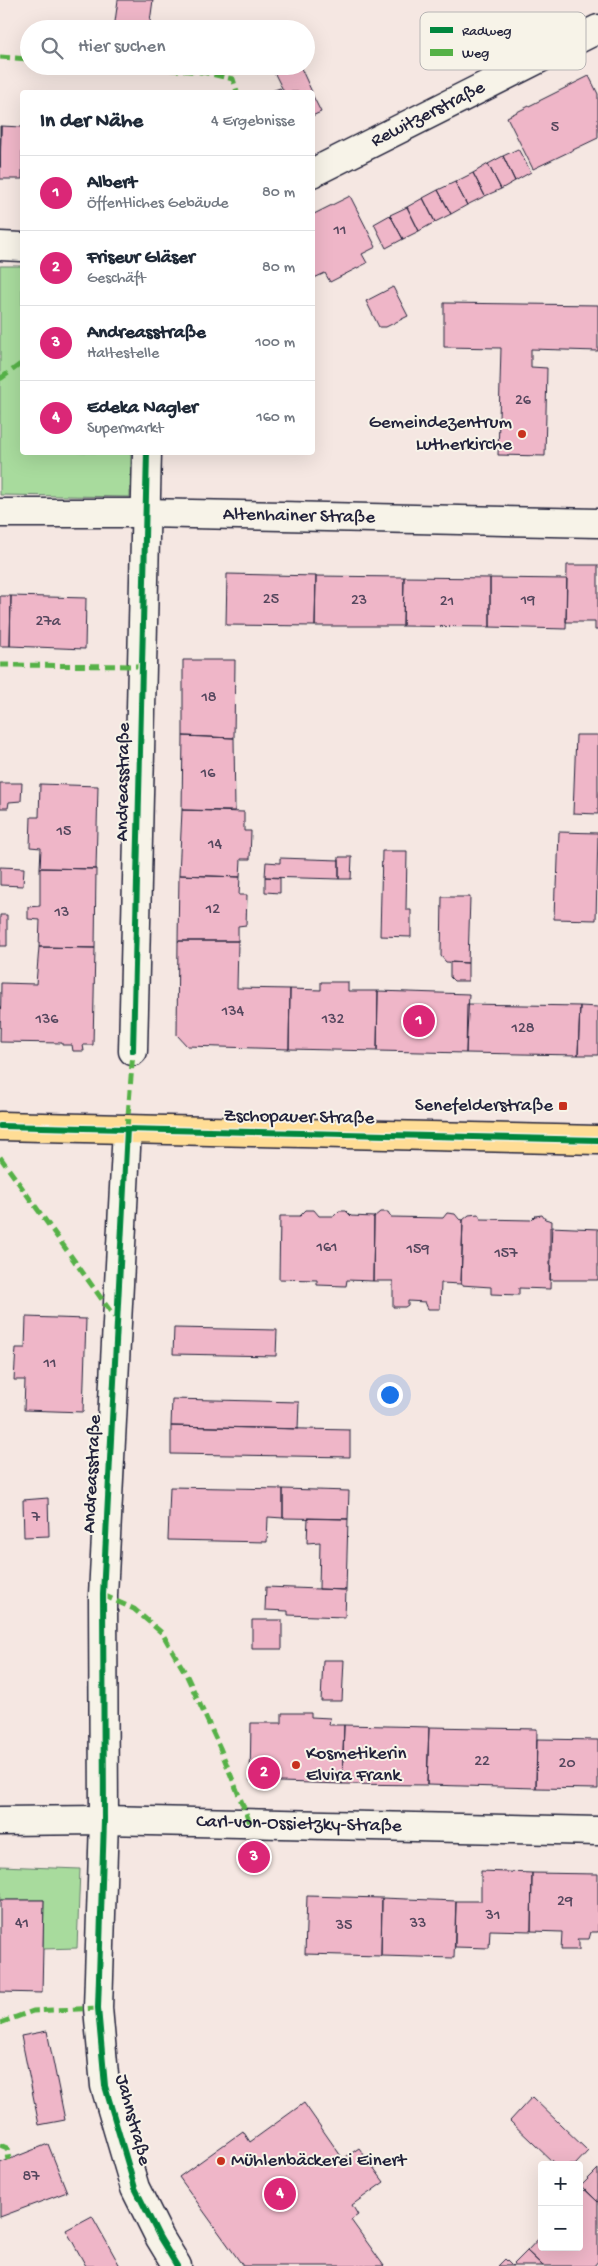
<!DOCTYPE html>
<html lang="de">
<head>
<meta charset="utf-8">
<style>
	body { margin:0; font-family:"Gochi Hand",sans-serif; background:#f6f6f7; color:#1f2937 }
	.controls { position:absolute; right:15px; bottom:15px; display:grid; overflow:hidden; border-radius:5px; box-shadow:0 5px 20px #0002 }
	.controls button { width:45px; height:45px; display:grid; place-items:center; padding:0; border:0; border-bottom:1px solid #e0e1e3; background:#fff; color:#1f2937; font:25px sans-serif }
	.you { position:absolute; left:389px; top:1394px; width:18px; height:18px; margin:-12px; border:4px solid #fff; border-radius:50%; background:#1a73e8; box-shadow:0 0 0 8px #1a73e833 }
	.badge { display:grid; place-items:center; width:32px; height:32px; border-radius:50%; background:#db2777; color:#fff; font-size:16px; font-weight:700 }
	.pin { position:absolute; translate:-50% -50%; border:2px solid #fff; box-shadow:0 1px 5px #0006 }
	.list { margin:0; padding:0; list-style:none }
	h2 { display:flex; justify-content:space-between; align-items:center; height:65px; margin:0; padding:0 20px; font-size:21px }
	h2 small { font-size:16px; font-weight:400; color:#747a83 }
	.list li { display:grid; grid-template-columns:32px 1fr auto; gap:15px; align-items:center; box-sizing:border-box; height:75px; padding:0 20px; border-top:1px solid #e0e1e3 }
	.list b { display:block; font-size:19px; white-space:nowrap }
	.list p { margin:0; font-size:16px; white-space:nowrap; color:#747a83 }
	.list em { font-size:16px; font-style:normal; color:#747a83 }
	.icon { flex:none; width:28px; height:28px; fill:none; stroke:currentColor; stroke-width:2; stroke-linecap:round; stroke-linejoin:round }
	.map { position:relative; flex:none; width:598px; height:2266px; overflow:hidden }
	.search { position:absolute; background:#fff; box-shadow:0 5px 20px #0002; left:20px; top:20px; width:295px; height:55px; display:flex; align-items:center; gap:12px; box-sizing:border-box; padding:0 18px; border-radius:28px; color:#747a83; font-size:19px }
	.panel { position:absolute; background:#fff; box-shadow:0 5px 20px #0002; left:20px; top:90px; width:295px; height:365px; border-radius:5px }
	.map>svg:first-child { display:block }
	.green { fill:#a8db9d; stroke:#657e6c }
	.building { fill:#efb6c8; stroke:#22223b }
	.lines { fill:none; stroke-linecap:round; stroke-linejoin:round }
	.street-casing { stroke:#22223b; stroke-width:31 }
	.secondary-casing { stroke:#22223b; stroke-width:31 }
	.primary-casing { stroke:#22223b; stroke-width:31 }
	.street { stroke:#f7f3e8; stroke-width:28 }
	.secondary { stroke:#f7f3e8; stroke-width:28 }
	.primary { stroke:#ffdd96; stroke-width:28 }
	.quiet { stroke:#55b146; stroke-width:5; stroke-dasharray:10 5; stroke-linecap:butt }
	.cycleway-casing { stroke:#f7f3e8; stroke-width:9 }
	.cycleway { stroke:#00873e; stroke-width:6 }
	.poi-dot { fill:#c8321e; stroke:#f7f3e8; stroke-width:2 }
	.labels { text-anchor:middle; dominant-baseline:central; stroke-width:4; stroke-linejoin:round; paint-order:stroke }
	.number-label { font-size:16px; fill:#55475e }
	.street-label { font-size:19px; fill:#22223b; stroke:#f7f3e8 }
	.poi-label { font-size:19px; fill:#22223b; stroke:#f7f3e8; text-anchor:end }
	.key { fill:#f7f3e8; stroke:#b7b4b4; stroke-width:1 }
	.key-label { font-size:14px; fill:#22223b }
</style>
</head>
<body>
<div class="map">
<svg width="598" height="2266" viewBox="0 0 598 2266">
	<rect width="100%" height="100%" fill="#f5e7e2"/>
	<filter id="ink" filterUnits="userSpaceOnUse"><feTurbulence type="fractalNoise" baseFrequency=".02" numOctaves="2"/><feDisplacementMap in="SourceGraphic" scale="10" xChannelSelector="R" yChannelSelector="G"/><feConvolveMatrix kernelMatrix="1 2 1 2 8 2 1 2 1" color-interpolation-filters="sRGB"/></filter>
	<g filter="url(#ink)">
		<path class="green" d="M0 266H22V452L131 453 130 497 0 495Z
			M0 1866 80 1869 77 1948 43 1949 44 1900H0Z"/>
		<path class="building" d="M118 0H153L149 29H114Z
			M271 66H300L312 92H284Z
			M589 76 598 94V138L533 169 507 117Z
			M280 88 282 92H269Z
			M312 94 321 112 312 116Z
			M0 126H1L0 167Z
			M1 126 22 127V179H0Z
			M518 149 531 172 515 181 503 156Z
			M503 156 515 181 501 189 488 164Z
			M488 164 501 189 485 196 473 173Z
			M473 173 485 196 467 205 455 182Z
			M455 182 467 205 451 214 438 190Z
			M438 190 451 214 435 222 423 198Z
			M350 196 376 247 362 254 367 263 330 282 325 273 312 279V215Z
			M423 198 435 222 419 231 407 207Z
			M407 207 419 231 403 239 390 215Z
			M390 215 403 239 386 248 374 224Z
			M393 287 408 316 386 327H379L366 301Z
			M444 303 598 305V351L531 349V367L547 368 545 456 498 455 501 348 444 347Z
			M567 565H598V630H595V622H566Z
			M227 574 316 576 315 626 226 625Z
			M316 576 404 577 403 626H315Z
			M404 577 490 578V627L403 626Z
			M490 578 567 579 566 629 490 627Z
			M0 596H11L10 646H0Z
			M11 596 86 598 85 649 10 646Z
			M183 660H235L234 738 183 736Z
			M576 735H598V814L573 813Z
			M183 736 234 738 235 811 182 810Z
			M0 783H22L21 801 9 802 8 808H0Z
			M40 784 98 786 96 869 40 868 41 848 30 847 31 817H39Z
			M182 810 244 812V831H251L250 859H241L240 877 179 875Z
			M559 832 598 833 596 920 554 919 555 888H557Z
			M382 851H407L406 910H411V937L380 936Z
			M339 857H352L351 879H339Z
			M280 858 339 860V879L265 877 266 862 280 863Z
			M0 867 24 868 23 886 0 885Z
			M40 868 96 869 95 948 39 947 40 920 28 919V907L40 906Z
			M179 875 240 877 239 895H247L246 925 238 926V941H178Z
			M265 877 280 878V893L265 892Z
			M442 897H470L468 963 446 962 441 956Z
			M0 915H7V946H0Z
			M178 941H238L237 988 290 989 289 1049 187 1046 177 1035Z
			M39 947 95 948 93 1045H83L84 1051H73L72 1045H62V1043L0 1042 1 983 36 984Z
			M450 962 468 963V981H454L450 977Z
			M321 982H348V991H378L377 1051 289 1049 290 989 321 990Z
			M378 991 469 994 466 1053 377 1051Z
			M467 1004 580 1006 578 1055 466 1053Z
			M580 1006 598 1007V1055H578Z
			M306 1210H314L319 1216H334L339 1211H346L351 1216 374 1217 373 1281 347 1280 346 1286 317 1285V1280L279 1279 280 1216H300Z
			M380 1212H388L391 1217 443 1218 447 1213 455 1214 459 1219 463 1220 461 1284 441 1283 440 1309H428L425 1302 408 1301V1305L405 1307H393V1281H373L374 1217Z
			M478 1214 481 1219 531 1220 535 1216 542 1215 545 1219 552 1221 550 1289 519 1288V1295L491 1294V1287L461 1285 463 1220 469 1215Z
			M550 1227 598 1229V1280H550Z
			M26 1317 86 1319 83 1412 24 1410 25 1380H14L16 1348H25Z
			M174 1328 277 1330 276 1356 173 1354Z
			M172 1399 299 1402 298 1429 171 1426Z
			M171 1426 350 1430V1457L171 1454Z
			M170 1487 283 1489V1518L268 1517 267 1542 168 1540Z
			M283 1489 349 1491 348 1519 283 1518Z
			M48 1498 49 1536 24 1537 23 1500Z
			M308 1518 348 1519 346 1590 319 1589 320 1542 307 1543Z
			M266 1587 346 1590 345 1617 288 1615V1611L265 1610Z
			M252 1620H282V1649H252Z
			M323 1660H344L342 1701H321Z
			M282 1713H311V1717L330 1718 329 1725H344L342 1784 250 1781 251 1723H282Z
			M344 1725 429 1727 427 1785 342 1784Z
			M429 1727 537 1729 536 1788 427 1785Z
			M537 1739 598 1740V1789L536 1788Z
			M481 1871 532 1873 531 1931 490 1930 489 1948 455 1947 456 1901H481Z
			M532 1873 598 1874V1932H591L589 1939H577L579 1942V1950H561L562 1932 531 1931Z
			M307 1896 382 1898 381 1956 305 1954Z
			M382 1898 456 1901 454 1958 381 1956Z
			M0 1900H44L42 1993 0 1992Z
			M47 2031 65 2120 39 2125 21 2036Z
			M532 2097 588 2151 575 2165H556L510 2121Z
			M304 2103 343 2159 359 2148 384 2182 352 2205 358 2215 351 2220 384 2266H243L179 2177 243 2131 250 2142Z
			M48 2144 67 2192 0 2217V2163Z
			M598 2169V2202L581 2186Z
			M585 2189 598 2202V2261L594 2266H543L527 2251 542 2235V2247H579V2195Z
			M92 2216 120 2266H86L66 2230Z
			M527 2251 543 2266H498L505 2259 512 2266Z"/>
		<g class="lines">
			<defs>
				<g id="street">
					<path id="s1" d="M312 173 598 29"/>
					<path d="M0 246 22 247"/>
					<path id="s2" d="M0 513H145L598 523"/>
					<path d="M133 1051 147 452"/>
					<path d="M127 1129 103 1595 104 1820 98 2008 105 2086 135 2188 160 2238 177 2266"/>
				</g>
				<g id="secondary">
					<path id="s3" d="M0 1821 104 1820 598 1831"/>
				</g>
				<path id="primary" d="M0 1126 598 1140"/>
			</defs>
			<use href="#street" class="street-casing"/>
			<use href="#secondary" class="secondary-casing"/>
			<use href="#primary" class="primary-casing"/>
			<use href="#street" class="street"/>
			<use href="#secondary" class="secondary"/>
			<use href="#primary" class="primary"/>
			<path class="quiet" d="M0 57 29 59
				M124 66 203 72 233 79 237 92
				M0 379 22 363
				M0 665 141 666
				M127 1129 133 1051
				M0 1157 116 1319
				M103 1595 134 1609 162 1633 186 1674 220 1748 250 1823
				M0 2023 33 2011 98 2008
				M0 2145 7 2148 9 2160"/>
			<defs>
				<path id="cycleway" d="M133 1051 147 452
					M0 1126 598 1140
					M127 1129 103 1595 104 1820 98 2008 105 2086 135 2188 160 2238 177 2266"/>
			</defs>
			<use href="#cycleway" class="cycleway-casing"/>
			<use href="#cycleway" class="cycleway"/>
		</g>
	</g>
	<g class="poi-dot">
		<circle cx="522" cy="434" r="5"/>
		<rect x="558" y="1101" width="10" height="10" rx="2.5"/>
		<circle cx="296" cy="1765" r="5"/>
		<circle cx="221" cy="2161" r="5"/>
	</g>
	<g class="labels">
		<g class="number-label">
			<text x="555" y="128">5</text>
			<text x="340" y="231">11</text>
			<text x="523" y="401">26</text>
			<text x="271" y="600">25</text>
			<text x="359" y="601">23</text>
			<text x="528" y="601">19</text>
			<text x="447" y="602">21</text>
			<text x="48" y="622">27a</text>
			<text x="209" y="698">18</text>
			<text x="208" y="774">16</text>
			<text x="64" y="832">15</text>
			<text x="215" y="845">14</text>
			<text x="213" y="910">12</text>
			<text x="62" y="913">13</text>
			<text x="233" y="1012">134</text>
			<text x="47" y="1020">136</text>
			<text x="333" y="1020">132</text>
			<text x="523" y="1029">128</text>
			<text x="327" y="1248">161</text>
			<text x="418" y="1250">159</text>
			<text x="506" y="1254">157</text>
			<text x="50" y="1364">11</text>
			<text x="36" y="1518">7</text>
			<text x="482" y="1762">22</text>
			<text x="567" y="1764">20</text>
			<text x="565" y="1902">29</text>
			<text x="493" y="1916">31</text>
			<text x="22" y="1924">41</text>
			<text x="418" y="1924">33</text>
			<text x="344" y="1926">35</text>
			<text x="31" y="2177">87</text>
		</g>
		<g class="street-label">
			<text stroke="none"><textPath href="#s1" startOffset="130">Rewitzerstraße</textPath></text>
			<text stroke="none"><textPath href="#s2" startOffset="299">Altenhainer Straße</textPath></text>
			<text transform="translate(124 782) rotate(-89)">Andreasstraße</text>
			<text transform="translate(299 1118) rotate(1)">Zschopauer Straße</text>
			<text transform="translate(93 1474) rotate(-87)">Andreasstraße</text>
			<text stroke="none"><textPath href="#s3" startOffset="299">Carl-von-Ossietzky-Straße</textPath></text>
			<text transform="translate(132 2120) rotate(75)">Jahnstraße</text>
		</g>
		<g class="poi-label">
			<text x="512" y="423">Gemeindezentrum<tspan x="512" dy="22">Lutherkirche</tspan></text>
			<text x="553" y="1106">Senefelderstraße</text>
			<text x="306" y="1754" text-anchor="start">Kosmetikerin<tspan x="306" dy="22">Elvira Frank</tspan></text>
			<text x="231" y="2161" text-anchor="start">Mühlenbäckerei Einert</text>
		</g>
	</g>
	<rect x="420" y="12" width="166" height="58" rx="8" class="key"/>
	<rect x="430" y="27" width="23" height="6" fill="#00873e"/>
	<rect x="430" y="49" width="23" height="7" fill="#55b146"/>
	<g class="key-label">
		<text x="462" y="35">Radweg</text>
		<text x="462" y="57">Weg</text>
	</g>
</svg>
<div class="controls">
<button>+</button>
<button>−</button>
</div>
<div class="you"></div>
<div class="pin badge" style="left:419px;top:1021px">1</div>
<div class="pin badge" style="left:264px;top:1773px">2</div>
<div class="pin badge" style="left:254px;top:1857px">3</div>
<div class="pin badge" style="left:280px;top:2194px">4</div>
<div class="search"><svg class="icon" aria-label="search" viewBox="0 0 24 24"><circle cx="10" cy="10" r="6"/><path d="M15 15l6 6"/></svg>Hier suchen</div>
<section class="panel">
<h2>In der Nähe<small>4 Ergebnisse</small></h2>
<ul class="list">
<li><span class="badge">1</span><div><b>Albert</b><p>Öffentliches Gebäude</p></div><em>80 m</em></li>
<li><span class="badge">2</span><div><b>Friseur Gläser</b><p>Geschäft</p></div><em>80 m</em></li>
<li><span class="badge">3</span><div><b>Andreasstraße</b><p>Haltestelle</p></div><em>100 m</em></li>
<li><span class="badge">4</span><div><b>Edeka Nagler</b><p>Supermarkt</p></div><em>160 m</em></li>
</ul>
</section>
</div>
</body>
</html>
